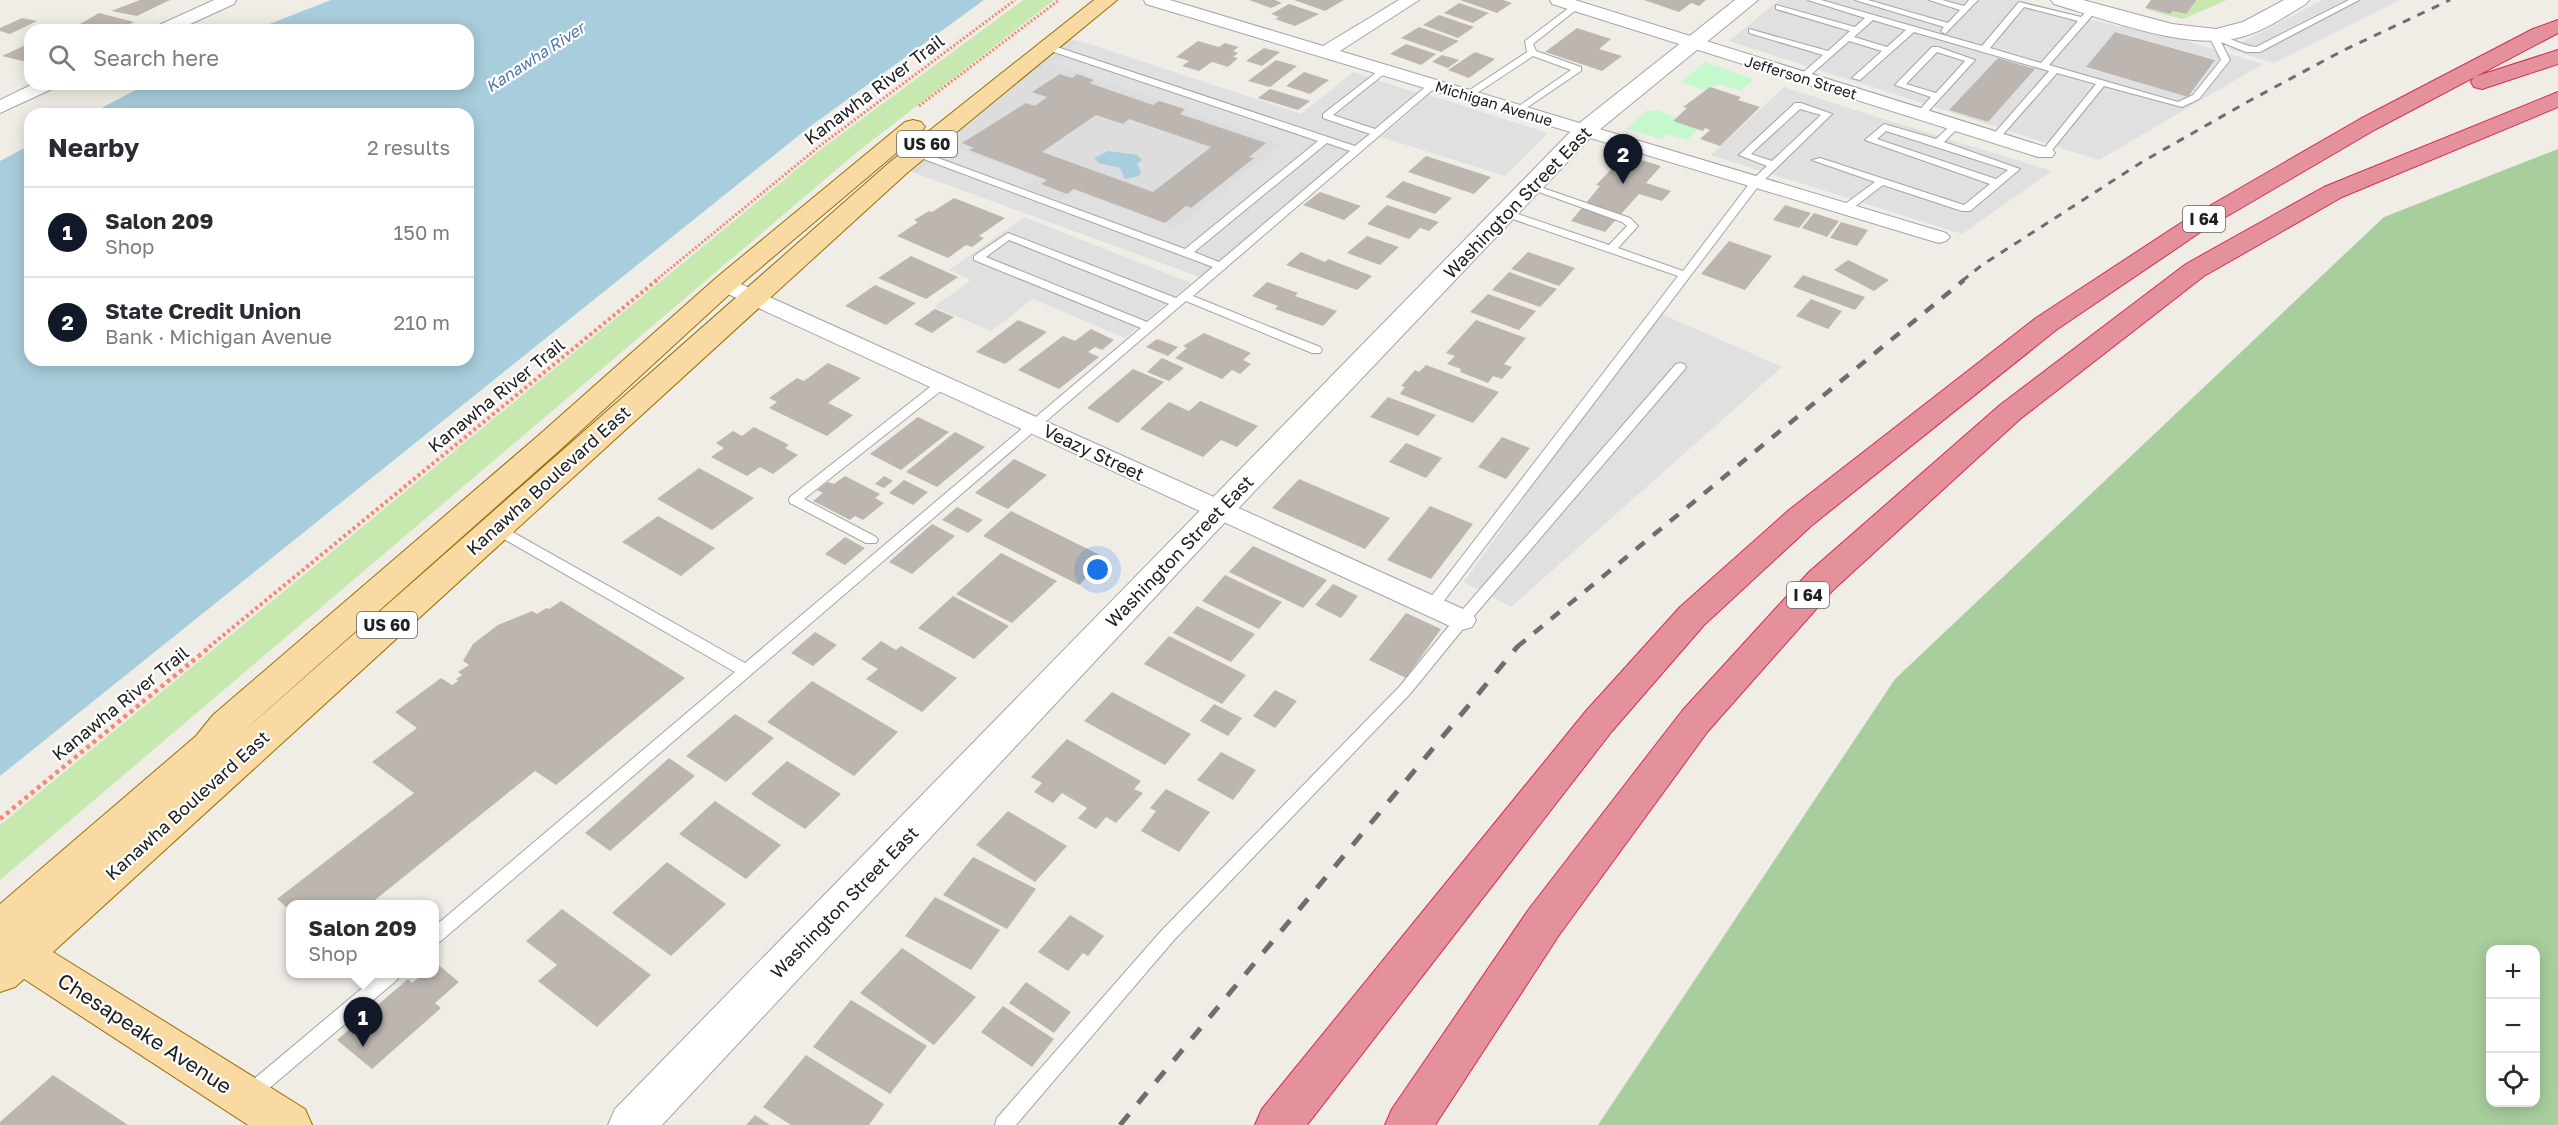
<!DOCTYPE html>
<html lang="en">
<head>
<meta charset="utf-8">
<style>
	body { margin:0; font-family:"Golos Text",sans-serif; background:#f2f2f3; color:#2b2b33 }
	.controls { position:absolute; right:18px; bottom:18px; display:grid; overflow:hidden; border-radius:12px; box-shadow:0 3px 15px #0003 }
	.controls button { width:54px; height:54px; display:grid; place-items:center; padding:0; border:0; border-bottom:2px solid #e1e1e2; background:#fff; color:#2b2b33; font:30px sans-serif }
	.you { position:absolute; left:1098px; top:570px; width:21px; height:21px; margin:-15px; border:4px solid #fff; border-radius:50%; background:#1a73e8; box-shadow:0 0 0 9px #1a73e833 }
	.badge { display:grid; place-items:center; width:39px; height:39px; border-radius:50%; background:#111827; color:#fff; font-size:20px; font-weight:700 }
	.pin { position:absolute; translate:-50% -50px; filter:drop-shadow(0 2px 3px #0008) }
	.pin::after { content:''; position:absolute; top:32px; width:21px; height:18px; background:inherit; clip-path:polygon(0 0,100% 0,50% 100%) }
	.popup { position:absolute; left:286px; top:900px; width:153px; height:78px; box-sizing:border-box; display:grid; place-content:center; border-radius:12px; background:#fff; filter:drop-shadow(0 2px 4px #0005); font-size:20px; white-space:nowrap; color:#7c7c81 }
	.popup b { font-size:22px; color:#2b2b33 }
	.popup::after { content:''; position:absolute; left:50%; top:100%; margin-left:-12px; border:12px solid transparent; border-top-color:#fff }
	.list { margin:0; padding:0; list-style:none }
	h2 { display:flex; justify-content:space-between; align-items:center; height:78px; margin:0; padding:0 24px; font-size:26px }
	h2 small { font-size:20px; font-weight:400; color:#7c7c81 }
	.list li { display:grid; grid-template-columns:39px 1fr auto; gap:18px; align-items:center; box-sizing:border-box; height:90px; padding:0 24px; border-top:2px solid #e1e1e2 }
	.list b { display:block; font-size:22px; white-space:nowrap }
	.list p { margin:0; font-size:20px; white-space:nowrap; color:#7c7c81 }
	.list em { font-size:20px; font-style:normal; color:#7c7c81 }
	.icon { flex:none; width:33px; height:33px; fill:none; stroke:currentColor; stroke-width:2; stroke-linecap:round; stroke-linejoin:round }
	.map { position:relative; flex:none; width:2558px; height:1125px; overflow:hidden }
	.search { position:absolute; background:#fff; box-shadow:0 3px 15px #0003; left:24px; top:24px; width:450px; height:66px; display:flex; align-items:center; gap:15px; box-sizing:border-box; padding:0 21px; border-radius:18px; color:#7c7c81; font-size:22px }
	.panel { position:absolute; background:#fff; box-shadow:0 3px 15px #0003; left:24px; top:108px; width:450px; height:258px; border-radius:18px }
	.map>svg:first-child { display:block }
	.residential { fill:#dedddd }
	.grass { fill:#c7e8ae }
	.forest { fill:#a8ce9d; fill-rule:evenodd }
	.park { fill:#c6f8cd }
	.parking { fill:#e0e0e0; fill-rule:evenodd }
	.water { fill:#a8cddc }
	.building { fill:#bdb6b0; fill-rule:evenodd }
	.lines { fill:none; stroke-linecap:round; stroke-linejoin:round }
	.service-casing { stroke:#a4a4a4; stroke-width:2 }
	.minor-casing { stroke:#a4a4a4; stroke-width:2 }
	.tertiary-casing { stroke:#a4a4a4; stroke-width:2 }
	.primary-casing { stroke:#967005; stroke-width:2 }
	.motorway-casing { stroke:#d52c5a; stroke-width:2 }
	.path-far2 { stroke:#f58972; stroke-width:3; stroke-dasharray:2 2; stroke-linecap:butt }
	.path-far1 { stroke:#f58972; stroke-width:4; stroke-dasharray:3 3; stroke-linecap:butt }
	.path { stroke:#f58972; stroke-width:4.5; stroke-dasharray:4 4; stroke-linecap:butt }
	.service { fill:#fff; fill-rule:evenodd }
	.minor { fill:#fff; fill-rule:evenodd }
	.tertiary { fill:#fff; fill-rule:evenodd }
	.primary { fill:#f9daa3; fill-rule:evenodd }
	.motorway { fill:#e4919b; fill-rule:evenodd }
	.rail-far2 { stroke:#6e6e6e; stroke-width:3; stroke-dasharray:8 8; stroke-linecap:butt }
	.rail-far1 { stroke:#6e6e6e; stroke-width:4.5; stroke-dasharray:11 11; stroke-linecap:butt }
	.rail { stroke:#6e6e6e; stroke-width:5; stroke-dasharray:14 14; stroke-linecap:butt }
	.labels { text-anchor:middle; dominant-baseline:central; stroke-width:4.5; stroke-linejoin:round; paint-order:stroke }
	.far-street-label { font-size:15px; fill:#202020; stroke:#fff }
	.far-water-label { font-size:16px; font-style:italic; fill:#4f77ad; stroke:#fff }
	.shield { fill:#fff; stroke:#636363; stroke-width:1.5 }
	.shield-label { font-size:16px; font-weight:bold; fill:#202020 }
	.street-label { font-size:18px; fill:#202020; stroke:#fff }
	.near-street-label { font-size:21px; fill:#202020; stroke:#fff }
</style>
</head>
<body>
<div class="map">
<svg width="2558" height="1125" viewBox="0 0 2558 1125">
	<rect width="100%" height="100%" fill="#f0ede6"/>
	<path class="residential" d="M1062 36 1372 137 1206 279 899 167Z"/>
	<path class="grass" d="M1023 0H1054L856 153 0 880V825L824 147Z
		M2198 0H2227L2183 19 2143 9 2170 14 2173 11 2186 14Z"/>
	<path class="forest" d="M2558 149V1125H1598L1895 679 2384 217ZM2490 950H2536V1102H2490Z"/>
	<path class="park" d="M1705 62 1754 79 1741 91 1718 84 1704 90 1681 82Z
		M1648 110 1660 111 1676 117 1674 121 1698 129 1687 140 1667 134 1662 139 1626 129Z"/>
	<path class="parking" d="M1779 0H2020L2120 27 2126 23 2263 64 2099 160 1729 41ZM2116 32 2215 59V60L2189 97 2086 68ZM1998 58 2035 69 1988 122 1949 110Z
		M2322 0H2400L2274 63 2229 49Z
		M1080 41 1301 114 1353 72 1417 93 1199 275 917 173 949 145 1035 177 1023 187 1060 201 1073 191 1177 228 1281 144 1053 63Z
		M1784 87 1864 113 2052 171 1962 234 1711 155Z
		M1429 95 1548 133 1505 176 1381 137Z
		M1024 217 1191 283 1125 338 1033 299 991 331 934 307 971 280 949 270Z
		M1657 312 1782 367 1511 607 1464 582Z"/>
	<path class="water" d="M331 0H984L808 128 0 776V161L30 145V360H468V114H90L147 84H468V30H254Z
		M1108 151 1137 155 1142 160 1137 164 1141 172 1139 176 1125 179 1120 168 1099 163 1094 158Z"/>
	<path class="building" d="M140 0H170L137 16 111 11Z
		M1249 0H1275L1282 3 1271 8Z
		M1294 0H1344L1325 11Z
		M1460 0H1503L1512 3 1497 13Z
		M1644 0H1706L1699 6 1691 3 1679 12Z
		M2151 0H2197L2186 14 2173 11 2170 14 2145 8Z
		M1459 3 1489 13 1473 23 1444 13Z
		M1289 4 1319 14 1295 26 1275 19 1279 17 1271 14Z
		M99 13 134 22 117 30 73 28Z
		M1439 15 1474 27 1458 38 1423 25Z
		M22 18 37 21 10 34 0 31V28Z
		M1419 27 1459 41 1441 52 1401 38Z
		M1577 28 1611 39 1599 49 1622 56 1602 71 1545 52Z
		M2115 32 2215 60 2188 97 2086 67Z
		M1198 41 1219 47 1225 43 1239 47 1233 51 1238 53 1233 57 1238 58 1228 67 1212 62 1199 71 1182 66 1189 61 1176 57Z
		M30 43V61L27 62 2 56Z
		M1406 44 1436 54 1421 65 1390 54Z
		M1264 48 1280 52 1262 66 1246 61Z
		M1475 52 1495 59 1469 78 1448 70Z
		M1442 55 1459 60 1448 68 1432 62Z
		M1998 58 2035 69 1988 122 1949 110Z
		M1276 60 1297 66 1270 87 1248 81Z
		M1304 72 1329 80 1310 94 1286 86Z
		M1060 74 1072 78 1077 74 1094 80 1089 83 1153 105 1159 101 1185 109 1180 114 1266 143 1249 157 1254 158 1191 208 1186 206 1165 223 1074 189 1067 194 1041 184 1047 180 969 150 974 148 962 143 1026 103 1035 106 1047 97 1032 92ZM1096 115 1123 124 1129 119 1211 147 1153 192 1042 152Z
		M1710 87 1741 97 1738 100 1760 107 1720 146 1700 139 1710 130 1705 128 1703 131 1673 121 1687 108 1683 107Z
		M1270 89 1310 101 1298 110 1258 98Z
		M1625 155 1661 166 1646 183 1671 191 1662 201 1639 194 1605 232 1571 221 1600 186 1596 185Z
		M1426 156 1491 177 1474 194 1408 172Z
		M1403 181 1452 198 1435 214 1385 197Z
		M1320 192 1361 206 1344 220 1303 205Z
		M954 198 1005 218 979 236 984 238 972 247 966 245 948 258 897 236 918 222 914 220 929 211 932 212Z
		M1387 205 1439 222 1429 231 1420 228 1409 239 1367 224Z
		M1785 205 1811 213 1799 228 1773 220Z
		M1814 213 1839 221 1827 237 1802 228Z
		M1841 222 1868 230 1857 246 1830 238Z
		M1367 236 1399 247 1380 265 1347 253Z
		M1729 241 1772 256 1745 290 1701 274Z
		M1301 252 1325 262 1328 259 1372 276 1357 290 1286 265Z
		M1528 252 1575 268 1559 286 1511 269Z
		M911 256 958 277 926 299 878 278Z
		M1848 260 1889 280 1874 291 1834 270Z
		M1509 272 1557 289 1540 307 1492 290Z
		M1803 275 1865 297 1855 310 1793 287Z
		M1267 282 1298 293 1295 296 1337 311 1323 326 1275 309 1278 306 1252 296Z
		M875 285 916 303 886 325 845 306Z
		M1488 294 1536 311 1519 330 1470 312Z
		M1811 299 1842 311 1828 329 1796 316Z
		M935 309 954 317 932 333 914 324Z
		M1018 320 1047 332 1005 364 976 352Z
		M1476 320 1526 338 1504 364 1512 367 1502 379 1493 376 1488 383 1460 372 1461 369 1447 364 1455 356 1446 353Z
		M1091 329 1114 340 1102 350 1095 347 1088 352 1099 357 1059 389 1018 370 1063 336 1075 341Z
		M1204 333 1251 353 1243 360 1251 364 1240 374 1232 370 1222 379 1175 358 1187 348 1183 346Z
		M1157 339 1178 347 1168 356 1146 347Z
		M1162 358 1184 368 1169 381 1147 372Z
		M828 363 861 378 828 403 853 415 827 436 769 408 777 402 769 398 797 378 804 381Z
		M1426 365 1499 392 1473 423 1400 394 1405 387 1401 386 1415 370 1419 372Z
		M1133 369 1164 382 1118 423 1087 408Z
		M1388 397 1436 415 1418 436 1370 417Z
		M1200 401 1258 426 1237 447 1221 440 1203 457 1140 429 1169 402 1189 411Z
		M918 417 949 432 901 470 870 454Z
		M754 427 789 445 785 448 798 455 773 474 760 467 747 476 711 457 724 448 716 443 733 431 742 436Z
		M955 432 985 447 937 487 906 472Z
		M1502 437 1530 448 1506 479 1478 467Z
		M1406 443 1442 458 1426 478 1389 462Z
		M1014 459 1047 475 1008 509 975 493Z
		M699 468 754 498 712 530 657 499Z
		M845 476 880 494 875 498 884 503 863 520 855 516 850 520 813 501 823 493 817 490 828 482 834 484Z
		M884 476 893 481 884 488 875 484Z
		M1299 479 1390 518 1365 549 1272 508Z
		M904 480 928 492 913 505 889 493Z
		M1430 506 1473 524 1431 579 1387 560Z
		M957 507 983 520 968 533 942 520Z
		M1011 511 1106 558 1079 585 983 536Z
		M658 516 715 548 681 576 622 542Z
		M932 524 955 536 912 574 889 562Z
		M845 537 865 548 845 565 825 554Z
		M1253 546 1327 580 1303 608 1229 572Z
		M1001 553 1057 581 1012 623 956 594Z
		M1225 575 1282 602 1259 629 1202 601Z
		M1333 584 1358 596 1341 618 1315 605Z
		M953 596 1009 626 974 659 918 628Z
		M561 601 685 678 556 785 535 771 370 904H291V911L277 899 414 793 372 762 417 728 395 712 441 678 452 685 458 681 456 679 462 675 458 672 469 665 463 661 473 644 498 625 532 611 537 614 546 608 549 609Z
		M1197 606 1255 634 1231 662 1173 633Z
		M1406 613 1441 629 1406 678 1369 660Z
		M815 632 837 645 813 666 791 653Z
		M1169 636 1246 675 1222 704 1144 664Z
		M881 641 896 650 901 646 957 678 922 712 866 679 878 669 861 659Z
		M812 681 898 732 854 776 767 722Z
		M1275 690 1297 701 1275 728 1253 716Z
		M1112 692 1191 734 1165 765 1084 721Z
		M1214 704 1242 718 1228 736 1200 721Z
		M735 714 774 738 726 782 686 756Z
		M1067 739 1141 781 1134 789 1143 793 1116 823 1106 817 1096 829 1078 818 1087 808 1062 793 1053 803 1034 792 1042 783 1031 777Z
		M1221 752 1256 770 1233 800 1197 780Z
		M669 758 695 776 610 851 585 833Z
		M787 761 841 794 805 829 751 794Z
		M1166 789 1210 812 1179 852 1141 831 1156 811 1150 808Z
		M715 801 781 845 746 879 679 834Z
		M1008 811 1067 846 1035 882 976 845Z
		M973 857 1036 889 1007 929 943 895Z
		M667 862 726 904 671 956 612 913Z
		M935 897 1000 930 971 970 905 936Z
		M562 909 651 975 597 1027 538 981 557 965 526 941Z
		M1070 915 1104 936 1088 956 1083 953 1068 971 1038 952Z
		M902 948 976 997 934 1045 860 993Z
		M435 962 459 982 435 1003 441 1008 372 1069 337 1040 408 979 412 983 423 974H435Z
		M1026 982 1071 1012 1054 1033 1009 1003Z
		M851 1000 927 1046 890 1094 813 1047Z
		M1003 1006 1054 1039 1032 1067 981 1032Z
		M806 1055 884 1104 869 1125H791L763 1107Z
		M53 1075 128 1125H0V1122Z
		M755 1115 770 1125H746Z"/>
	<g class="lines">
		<defs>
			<path id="service" d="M1808 0H1821L1982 46 2019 2 2081 17 2085 13H2091V17L2049 65 2178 102 2193 95 2221 60 2209 36 2210 34C2225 33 2240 46 2256 47L2349 0H2359L2260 52H2246L2221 42 2230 60 2199 99 2182 107 2104 86 2048 155H2042V151L2096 84 2057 73 1998 140H1992V136L2049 71 1914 32 1860 80 1852 78 1882 51 1849 41 1806 79H1800V75L1823 55 1749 33V29L1828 51 1850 31 1776 9V5L1855 27 1865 18ZM2024 7 2078 21 2041 63 1990 48ZM1873 20 1906 30 1887 47 1854 37Z
				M1855 0H1868L1948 23 1960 10 1929 0H1942L1964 6 1969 0H1978L1945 34 1941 31 1944 27Z
				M1574 4 1581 6 1533 44 1536 51 1581 67V71L1519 113 1514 110 1516 108 1571 70 1533 56 1471 97H1465V93L1527 52 1525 41Z
				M1045 45H1051L1355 146 1370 134 1323 118V114L1382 68 1389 70 1333 115 1375 129 1430 83H1436V87L1193 296 1320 347 1322 350 1320 353H1312L1186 301 441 941 435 944V926L735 672 490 531 488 528 490 525H500L745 663 1141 328 974 260V256L1008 233 1176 298 1213 267 913 155V151H919L1185 249 1318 141 1045 49ZM1327 143 1350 151 1219 262 1194 252ZM1009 240 1169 304 1147 322 986 257Z
				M1932 47H1938L1975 60 1924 116 1921 117 1916 114 1931 97 1895 85ZM1937 52 1965 61 1936 93 1906 84Z
				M1795 103H1801L1832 114 1760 184 1437 610H1427L1425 606 1427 602 1678 276 1501 215V211H1509L1609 245 1627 226 1622 222 1525 187 1530 184 1534 185 1630 218 1638 226 1618 248 1683 271 1752 180 1767 166 1739 155ZM1800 109 1821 115 1772 161 1751 154Z
				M1953 123 1961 125 1944 142 2020 169 1970 211H1962L1883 185 1849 211H1841V207L1875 182 1812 160 1820 158 1964 205 1990 184 1865 140 1884 124 1936 139ZM1886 131 2008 170 1996 179 1877 139Z
				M1680 363 1684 364 1686 367 1684 370 1467 624 1410 694 1174 940 1016 1125H995L997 1118 1162 930 1400 686 1457 616 1676 364Z
				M943 379 949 383 947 386 804 499 876 537 878 540 876 543H866L790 503 789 500 790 497 939 380Z
				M379 974H400L397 980 254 1101 248 1104 242 1101 239 1095 242 1089Z"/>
			<path id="minor" d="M214 0H236L234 4 177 30H154L157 26Z
				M1144 0H1170L1323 46 1399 0H1419L1340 51 1946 233 1950 237 1946 241 1939 243 1932 241 1146 4Z
				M1550 0H1575L2052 149 2055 153 2052 157H2038L1552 4Z
				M33 84H57L54 88 0 113V100Z
				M725 277 1472 613 1476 620 1472 627 1462 630 1452 627 717 289 714 284 717 279Z"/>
			<path id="tertiary" d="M1735 0H1758L1593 135 1213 535 662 1125H608L615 1109 1577 125Z
				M2051 0H2083L2172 24 2216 29 2243 22 2284 0H2309L2306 4C2285 16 2265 31 2241 37 2189 52 2105 19 2054 4Z"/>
			<path id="primary" d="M1094 0H1117L908 172 53 952 305 1109 312 1125H248L24 979 15 987 0 992V904L196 736 213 715 539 435 716 278 905 122 913 120 921 122 925 127 921 132 734 290 561 449 238 736 890 162Z"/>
			<path id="motorway" d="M2558 20V33L2376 129 2205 229 2056 330 1811 526 1704 625 1612 731 1307 1125H1255L1262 1109 1586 711 1680 607 1789 510 2036 318 2187 219 2360 119 2533 29Z
				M2558 50V64L2482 89 2474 87 2471 82 2474 77Z
				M2558 92V107L2342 197 2204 276 2020 419 1833 590 1708 731 1559 935 1435 1125H1385L1392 1109 1529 909 1682 711 1809 572 2000 405 2186 264 2324 187Z"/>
		</defs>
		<use href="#service" class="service-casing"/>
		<use href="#minor" class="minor-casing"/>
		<use href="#tertiary" class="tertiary-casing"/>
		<use href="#primary" class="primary-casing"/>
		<use href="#motorway" class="motorway-casing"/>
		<path class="path-far2" d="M919 106 1059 0
			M655 281 821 145 1015 0"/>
		<path class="path-far1" d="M209 647 657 280"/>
		<path class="path" d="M0 819 211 646"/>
		<use href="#service" class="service"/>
		<use href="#minor" class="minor"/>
		<use href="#tertiary" class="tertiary"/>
		<use href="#primary" class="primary"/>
		<use href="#motorway" class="motorway"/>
		<path class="rail-far2" d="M1962 281 1982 265 2142 162 2249 101 2342 51 2450 0"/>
		<path class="rail-far1" d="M1517 647 1964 280"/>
		<path class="rail" d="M1120 1125 1518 646"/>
	</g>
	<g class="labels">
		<g class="far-street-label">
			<text transform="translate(1801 77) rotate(17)">Jefferson Street</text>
			<text transform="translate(1494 103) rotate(17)">Michigan Avenue</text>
		</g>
		<g class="far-water-label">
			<text transform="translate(535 57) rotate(-33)">Kanawha River</text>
		</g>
		<g class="shield">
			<rect x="897" y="131" width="60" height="26" rx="4.5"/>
			<rect x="2183" y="206" width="42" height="26" rx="4.5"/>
			<rect x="1787" y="582" width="42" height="26" rx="4.5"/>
			<rect x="357" y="612" width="60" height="26" rx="4.5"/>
		</g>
		<g class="shield-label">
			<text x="927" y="144">US 60</text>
			<text x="2204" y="219">I 64</text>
			<text x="1808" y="595">I 64</text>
			<text x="387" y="625">US 60</text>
		</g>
		<g class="street-label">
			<text transform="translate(874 89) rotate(-37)">Kanawha River Trail</text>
			<text transform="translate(1517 202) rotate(-46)">Washington Street East</text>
			<text transform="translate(496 395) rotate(-39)">Kanawha River Trail</text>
			<text transform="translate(1094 452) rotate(25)">Veazy Street</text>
			<text transform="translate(548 480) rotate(-42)">Kanawha Boulevard East</text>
			<text transform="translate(1179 551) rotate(-46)">Washington Street East</text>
			<text transform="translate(120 703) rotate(-39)">Kanawha River Trail</text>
			<text transform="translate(187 805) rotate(-42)">Kanawha Boulevard East</text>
			<text transform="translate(844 902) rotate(-46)">Washington Street East</text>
		</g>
		<g class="near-street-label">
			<text transform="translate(145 1033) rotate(33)">Chesapeake Avenue</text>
		</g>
	</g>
</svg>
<div class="controls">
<button>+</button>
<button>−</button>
<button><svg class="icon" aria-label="locate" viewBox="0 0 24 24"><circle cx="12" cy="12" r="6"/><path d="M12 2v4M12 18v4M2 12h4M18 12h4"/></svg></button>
</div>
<div class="you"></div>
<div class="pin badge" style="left:363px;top:1047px">1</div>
<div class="popup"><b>Salon 209</b>Shop</div>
<div class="pin badge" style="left:1623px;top:184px">2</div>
<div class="search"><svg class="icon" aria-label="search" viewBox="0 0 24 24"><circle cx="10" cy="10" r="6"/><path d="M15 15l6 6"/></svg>Search here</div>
<section class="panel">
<h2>Nearby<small>2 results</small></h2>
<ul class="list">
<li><span class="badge">1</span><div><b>Salon 209</b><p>Shop</p></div><em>150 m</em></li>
<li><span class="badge">2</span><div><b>State Credit Union</b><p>Bank · Michigan Avenue</p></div><em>210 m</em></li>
</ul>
</section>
</div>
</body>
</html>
